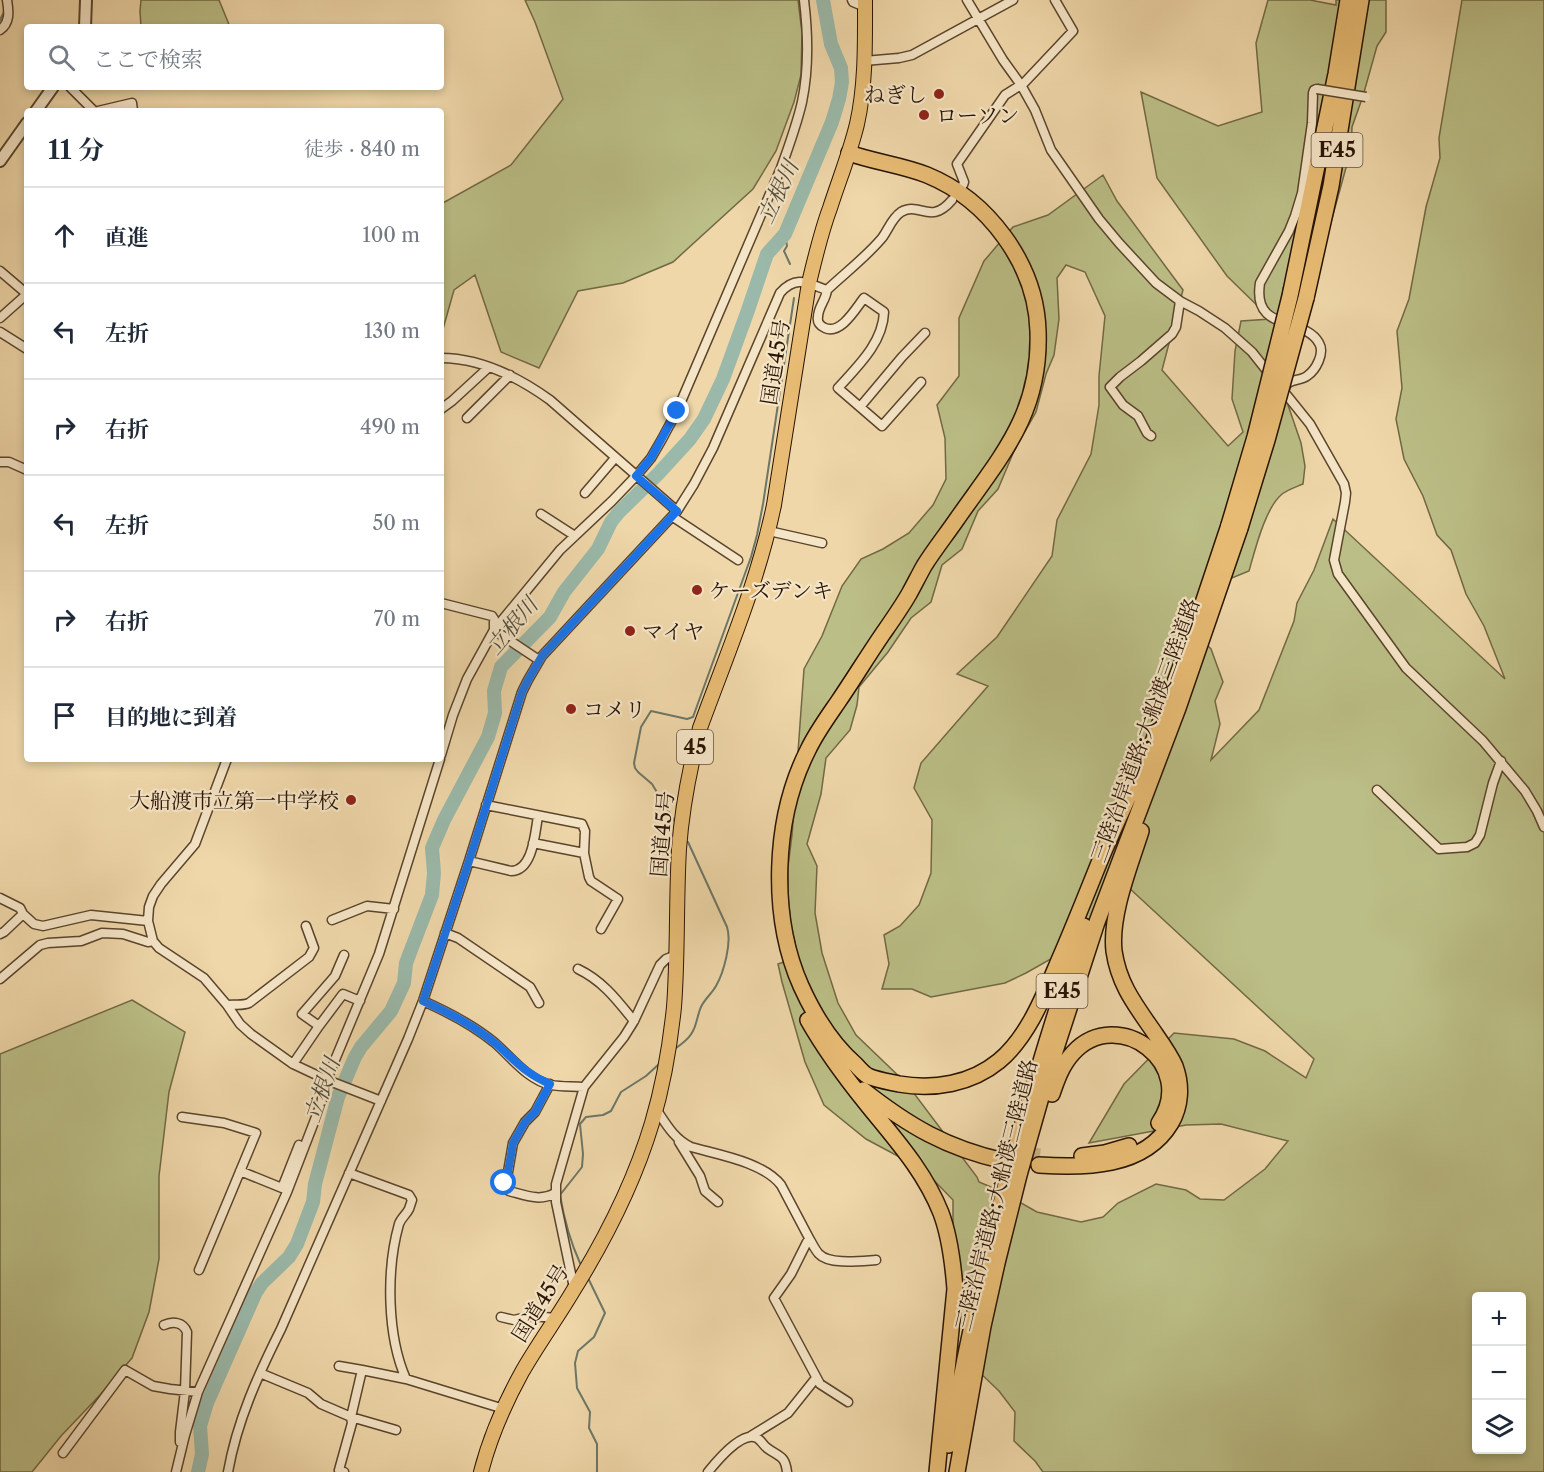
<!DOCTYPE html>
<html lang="ja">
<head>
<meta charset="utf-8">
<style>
	body { margin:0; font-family:"Libre Caslon Text","Noto Serif JP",serif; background:#f6f6f7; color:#1f2937 }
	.controls { position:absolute; right:18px; bottom:18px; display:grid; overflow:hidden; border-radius:6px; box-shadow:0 3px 9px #0003 }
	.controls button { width:54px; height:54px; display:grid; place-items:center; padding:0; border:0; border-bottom:2px solid #e0e1e3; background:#fff; color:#1f2937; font:30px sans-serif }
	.stop { position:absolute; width:18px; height:18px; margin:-14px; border:4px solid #1a73e8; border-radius:50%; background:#fff }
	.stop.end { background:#1a73e8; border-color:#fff; box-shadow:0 2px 6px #0008 }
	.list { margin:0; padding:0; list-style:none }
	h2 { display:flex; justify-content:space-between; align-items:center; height:78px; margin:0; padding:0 24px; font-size:26px }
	h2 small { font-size:20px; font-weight:400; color:#747a83 }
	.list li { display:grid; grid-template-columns:39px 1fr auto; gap:18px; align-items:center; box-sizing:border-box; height:96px; padding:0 24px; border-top:2px solid #e0e1e3 }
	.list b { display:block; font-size:22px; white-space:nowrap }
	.list em { font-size:20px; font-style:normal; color:#747a83 }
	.icon { flex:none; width:33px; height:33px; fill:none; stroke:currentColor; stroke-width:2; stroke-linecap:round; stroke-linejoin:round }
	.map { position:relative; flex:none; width:1544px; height:1472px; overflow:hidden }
	.search { position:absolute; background:#fff; box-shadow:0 3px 9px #0003; left:24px; top:24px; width:420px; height:66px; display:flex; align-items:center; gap:15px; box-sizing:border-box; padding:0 21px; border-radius:6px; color:#747a83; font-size:22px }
	.panel { position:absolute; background:#fff; box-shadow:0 3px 9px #0003; left:24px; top:108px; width:420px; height:654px; border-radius:6px }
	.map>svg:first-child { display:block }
	.green { fill:#bbbe86; stroke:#726844; stroke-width:1.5; fill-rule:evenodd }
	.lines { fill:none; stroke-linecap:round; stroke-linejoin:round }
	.stream { stroke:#6c7767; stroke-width:2 }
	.river { stroke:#9ab9aa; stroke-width:14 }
	.motorway-tunnel { stroke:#c7b088; stroke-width:15; stroke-dasharray:15 8; stroke-linecap:butt }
	.minor-casing { stroke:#5a442c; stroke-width:11 }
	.tertiary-casing { stroke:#5a442c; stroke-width:14 }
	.trunk-casing { stroke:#281303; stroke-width:16 }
	.motorway-casing { stroke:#281303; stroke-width:18 }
	.minor { stroke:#f5e5c7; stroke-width:8 }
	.tertiary { stroke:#f5e5c7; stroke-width:10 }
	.trunk { stroke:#e8bc74; stroke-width:14 }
	.motorway { stroke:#e8bc74; stroke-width:15 }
	.minor-bridge-casing { stroke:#5a442c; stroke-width:11; stroke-linecap:butt }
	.motorway-bridge-casing { stroke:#281303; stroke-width:18; stroke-linecap:butt }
	.minor-bridge { stroke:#f5e5c7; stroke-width:8 }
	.motorway-bridge { stroke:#e8bc74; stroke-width:15 }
	.route { stroke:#1a73e8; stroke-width:8 }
	.poi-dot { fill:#8f2418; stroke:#f5e5c7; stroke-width:2 }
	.labels { text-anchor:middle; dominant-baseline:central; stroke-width:4.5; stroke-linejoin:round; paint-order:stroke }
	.shield { fill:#f5e5c7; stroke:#66523e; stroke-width:1.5 }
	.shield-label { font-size:20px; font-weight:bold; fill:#281303 }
	.poi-label { font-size:21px; fill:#281303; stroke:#f5e5c7; text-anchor:start }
	.street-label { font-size:21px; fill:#281303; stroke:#f5e5c7 }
	.water-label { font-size:22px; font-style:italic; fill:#504d3d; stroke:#f5e5c7 }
</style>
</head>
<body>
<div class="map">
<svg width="1544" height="1472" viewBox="0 0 1544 1472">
	<rect width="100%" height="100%" fill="#efd7a9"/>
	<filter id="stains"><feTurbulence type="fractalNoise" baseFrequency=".00333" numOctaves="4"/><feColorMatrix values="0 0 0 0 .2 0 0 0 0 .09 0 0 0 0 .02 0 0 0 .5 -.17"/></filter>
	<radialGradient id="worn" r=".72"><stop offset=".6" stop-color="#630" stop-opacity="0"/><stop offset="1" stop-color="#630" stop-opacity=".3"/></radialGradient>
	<path class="green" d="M141 0H219L230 27H141L140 11Z
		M525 0H798L802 33 801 75 794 102 776 151 753 189 673 262 623 283 578 291 539 368 501 352 475 275 454 290 441 336V204L511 165 563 99 535 22Z
		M1268 0H1310L1336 5V0H1386V32L1377 46 1363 96 1352 127 1351 155 1347 164 1330 226 1302 266 1283 288 1281 309 1282 376 1288 405 1301 443 1305 466 1303 484C1296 487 1286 490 1281 495 1265 509 1255 550 1249 571L1222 582 1210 584 1191 606 1194 623 1202 640 1211 649 1223 682 1215 701 1220 724 1211 760 1259 710 1294 621 1297 603 1314 570 1333 519 1505 679 1484 626 1466 594 1451 550 1437 535 1423 496 1404 459 1396 419 1402 388 1397 331 1409 299 1426 207 1440 158 1439 138 1462 0H1544V1472H1043L1035 1461 1014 1441 1015 1412 999 1391 978 1371 968 1314V1285L952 1259 953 1235V1200L924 1170 866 1139 824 1105 805 1062 782 982 778 964 798 957 791 925 788 897V867L792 835 804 669 822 636 842 586 861 559 883 549 909 533 933 505 946 479 945 438 937 405 959 376V318L984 261 1013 227 1048 215 1103 175 1117 201 1183 290 1162 370 1228 446 1243 432 1232 399 1235 351 1241 321 1271 319 1227 276 1157 178 1141 92 1218 126 1262 112 1256 43ZM1066 265 1085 272 1105 316 1099 376V405L1091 454 1057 520 1052 556 997 637 957 674 988 686 921 763 914 788 932 820 931 873 919 905 900 926 884 935 889 964 882 989H912L931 997 1005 983 1026 973 1058 955 1102 905 1114 874 1314 1059 1306 1078 1265 1051 1234 1039 1174 1033 1124 1084 1089 1143 1186 1125 1221 1124 1288 1141 1265 1169 1224 1200 1200 1199 1186 1190 1156 1184 1118 1203 1103 1217 1081 1222 1037 1212 998 1190 979 1182 977 1177 907 1084 856 1035 838 1003 822 953 815 913 817 866 807 844 821 794 826 758 850 730 857 705 859 687 888 652 911 618 931 602 942 565 962 549 978 511 998 489 1014 451 1036 412 1046 374 1054 355 1059 319 1057 278ZM1476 1296H1522V1450H1476Z
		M132 1000 185 1032 169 1092 159 1176V1259L149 1312 132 1358 100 1395 61 1436 32 1472H0V1054Z"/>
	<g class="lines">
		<path class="stream" d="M0 20 4 12
			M785 234 787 246 784 251 790 264
			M675 822 652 784 638 772 635 768 634 763 641 727 651 711 687 719 693 717 751 557 757 535 763 504 794 298
			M676 1048C686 1041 693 1035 696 1023 698 1017 699 1010 702 1005 706 998 712 993 716 986 724 972 732 942 727 927L688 842
			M580 1263C570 1241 564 1219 560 1195L582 1167 583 1154 580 1124 586 1117 603 1115 611 1111 621 1092 646 1076 659 1064
			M588 1278 605 1313 594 1337 578 1351 575 1363 577 1388 590 1412 589 1428 597 1444V1472"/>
		<path class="river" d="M198 1472 202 1454 200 1426 207 1403 256 1292 262 1283 289 1257 297 1244 313 1202 315 1184 338 1097 355 1057 361 1047 391 1011 404 983 406 963 432 895 434 873 432 848 444 820 488 737 495 713 494 691 501 667 550 617 564 592 598 549 611 522 619 512 658 474 690 439 704 419 723 379 747 313 767 254 785 234 832 122 839 99 842 82 841 68 831 44 823 0"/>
		<path class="motorway-tunnel" d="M1007 1152 1040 1156"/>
		<defs>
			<path id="minor" d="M852 0 853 2 865 7
				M967 0 1003 60 1021 85 1035 110 1051 150 1099 219 1119 243 1156 283 1180 301 1199 311 1225 328 1252 352 1271 376
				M0 30C10 23 9 12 7 0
				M864 61 899 58 912 55 1013 0
				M70 87 94 111
				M98 111 132 103 133 111
				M963 185 964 182 957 164 1005 95 1024 83 1073 31 1055 0
				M0 271 27 294
				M827 290C826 300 818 307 818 317 817 322 820 326 825 328 841 335 856 308 864 298L884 312C883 343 857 367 838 388L882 426 921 382
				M0 318 27 294
				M0 332 27 349
				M441 358C481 358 518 377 550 400L677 511
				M1281 388 1310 424 1344 484 1346 493 1345 502 1334 560 1338 574 1406 668 1483 741 1525 791 1537 811 1544 827
				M1285 389C1286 385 1286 384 1290 382 1295 379 1302 380 1307 376 1316 370 1325 353 1319 343 1304 316 1252 333 1260 283L1289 231 1295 216 1302 193 1312 123 1313 93 1314 90 1317 89
				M860 407 902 357 925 333
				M441 409 452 401 489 367
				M467 418 510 375
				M1151 436 1147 433 1138 416 1123 405 1110 387 1120 377 1141 361 1172 334 1176 327 1180 301
				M0 462H9L27 470
				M585 493 615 458
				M541 514 575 536
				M673 517 738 560
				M769 531 822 543
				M441 603 492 616 494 619V629
				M494 630 539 660
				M441 755 453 715 467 679 494 630 560 550 612 501 636 476 651 458 662 439 677 411 781 168C789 146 797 124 802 102 809 69 808 33 804 0
				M227 759 195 844 161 884 153 896 149 907 148 921 153 941 159 948 204 978 227 1005 240 1024 251 1034 293 1064 327 1080 381 1101
				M1377 790 1439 849 1467 847 1475 843 1480 835 1493 783 1501 761
				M486 805 582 824 585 831 584 853 589 877 591 881 618 899 601 929
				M533 843 584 853
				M469 861 511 871C533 871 535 833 538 816
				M0 898 20 908 23 914
				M332 920 367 906 394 909
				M445 933 458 938 530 987 539 1003
				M0 934 4 932 23 914 34 924 43 926 91 915 148 921
				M578 969C603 981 617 1000 634 1021
				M0 979 40 945 48 943 81 941 102 933 123 934 148 942 153 941
				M423 1001C448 1012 473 1025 495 1043 512 1058 528 1080 551 1085 561 1087 573 1086 584 1087
				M227 1005C234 1004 243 1006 249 1003L309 957 314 948 306 926
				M319 1026 343 994 360 1001
				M293 1064 319 1026 302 1014 335 976 344 955
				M550 1084 535 1112 525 1122 513 1143 508 1172 504 1183 506 1189 509 1191C525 1195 540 1202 555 1193
				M656 1109C666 1124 674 1139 691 1147 719 1155 763 1162 781 1185L809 1238 791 1274 774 1298 820 1384 848 1402
				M182 1117 224 1123 256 1133 199 1270
				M679 1142 700 1176 705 1191 718 1202
				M240 1171 282 1188 299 1145
				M349 1173 409 1195 412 1200C411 1203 410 1206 409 1209 406 1215 401 1218 399 1224 386 1270 387 1336 406 1379L504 1409
				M809 1238C812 1243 815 1250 819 1254 829 1265 861 1261 876 1260
				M574 1288 556 1202V1184L584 1087 624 1037 634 1021 660 965 666 959 676 955
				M501 1317 514 1320 531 1316 556 1318
				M164 1325C173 1321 183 1322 187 1332L185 1391 180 1432V1442
				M339 1366 362 1370
				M260 1373 308 1393 321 1404 351 1417 396 1430
				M751 1436 788 1413 816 1378
				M63 1453 125 1370 153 1386 170 1389 198 1392
				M176 1472 185 1435 198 1392 287 1192 321 1104 325 1084 379 954 440 759
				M228 1472C237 1421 258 1375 281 1329L408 1039 423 1001 469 861 522 692 528 680 542 656 677 511 694 484 713 448 780 293C796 275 807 283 827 290 845 273 866 257 882 238 888 230 892 218 901 212 920 201 930 226 952 200
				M344 1472 339 1470 352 1423 351 1417 362 1370 406 1379
				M708 1472C716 1462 742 1430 757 1438 761 1440 763 1445 767 1448 779 1457 785 1455 787 1472"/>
			<path id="tertiary" d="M85 27 86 0
				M36 111 53 87
				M0 161 27 123"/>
			<path id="trunk" d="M481 1472C490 1437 505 1403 522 1372 538 1344 557 1318 573 1291 606 1238 634 1183 652 1123 663 1086 670 1046 674 1007 678 955 676 901 679 849 682 808 690 767 700 728 727 654 758 582 774 505L809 283C815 258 821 232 830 208 839 180 850 153 857 124 866 84 865 41 865 0"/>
			<path id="motorway" d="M849 153C874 162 902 165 927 175 988 200 1036 264 1038 331 1041 414 1001 456 957 519 946 535 934 550 924 566 919 575 914 585 909 594 901 608 891 622 882 635 867 657 853 680 838 702 827 718 816 733 808 750 773 819 770 916 801 986 814 1015 832 1044 856 1065 860 1069 863 1073 868 1076 877 1080 890 1082 899 1084 934 1090 971 1084 999 1061 1029 1036 1045 993 1060 958 1073 928 1085 898 1097 868 1113 828 1132 789 1150 750
				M1290 296 1336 74 1348 0
				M1306 298 1331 186 1361 0
				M1147 758 1192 636 1229 525
				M808 1020C825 1050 845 1077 866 1103 894 1138 924 1170 941 1213 950 1237 953 1263 955 1289L937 1472
				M863 1090C909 1126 946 1148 1004 1161
				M1052 1094C1057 1079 1062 1065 1073 1053 1118 1004 1199 1065 1159 1123
				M1082 1156 1105 1153 1129 1146
				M1039 1165C1085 1168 1144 1168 1171 1123 1181 1106 1182 1085 1175 1066 1170 1055 1163 1045 1156 1035 1137 1007 1119 986 1114 951 1110 914 1130 866 1141 831
				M949 1445C979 1267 1027 1097 1084 926
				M957 1472 983 1326 997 1263 1019 1175 1047 1076 1097 922 1178 708 1240 528"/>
		</defs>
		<use href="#minor" class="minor-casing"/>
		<use href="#tertiary" class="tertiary-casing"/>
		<use href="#trunk" class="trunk-casing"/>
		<use href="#motorway" class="motorway-casing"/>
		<use href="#minor" class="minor"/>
		<use href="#tertiary" class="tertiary"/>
		<use href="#trunk" class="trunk"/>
		<use href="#motorway" class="motorway"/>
		<defs>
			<path id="minor-bridge" d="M1317 89 1366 97"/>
			<path id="motorway-bridge" d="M1229 525 1255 437 1290 296
				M1240 528 1267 440 1306 298"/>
		</defs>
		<use href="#minor-bridge" class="minor-bridge-casing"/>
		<use href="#motorway-bridge" class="motorway-bridge-casing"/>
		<use href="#minor-bridge" class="minor-bridge"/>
		<use href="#motorway-bridge" class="motorway-bridge"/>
	</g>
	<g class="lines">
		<path class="route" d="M504 1183 508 1172 513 1143 525 1122 535 1112 550 1084C524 1073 515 1060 495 1043 473 1025 448 1012 423 1001L469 861 522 692 528 680 542 656 677 511 636 476 651 458 677 411"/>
	</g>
	<g class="poi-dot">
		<circle cx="939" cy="94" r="6"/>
		<circle cx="924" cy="115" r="6"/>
		<circle cx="697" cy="590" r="6"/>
		<circle cx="630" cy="631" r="6"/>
		<circle cx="571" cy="709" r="6"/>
		<circle cx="351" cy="800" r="6"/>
	</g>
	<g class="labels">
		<g class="shield">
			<rect x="1311.5" y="133" width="51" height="34" rx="4.5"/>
			<rect x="677" y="730" width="36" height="34" rx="4.5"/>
			<rect x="1036.5" y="974" width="51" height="34" rx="4.5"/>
		</g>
		<g class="shield-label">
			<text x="1337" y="150">E45</text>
			<text x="695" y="747">45</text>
			<text x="1062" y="991">E45</text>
		</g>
		<g class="poi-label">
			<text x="927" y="94" text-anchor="end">ねぎし</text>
			<text x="936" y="115">ローソン</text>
			<text x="709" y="590">ケーズデンキ</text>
			<text x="642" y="631">マイヤ</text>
			<text x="583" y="709">コメリ</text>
			<text x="339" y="800" text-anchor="end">大船渡市立第一中学校</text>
		</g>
		<g class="street-label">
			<text transform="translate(775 362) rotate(-81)">国道45号</text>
			<text transform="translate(1145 730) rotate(-70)">三陸沿岸道路;大船渡三陸道路</text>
			<text transform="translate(662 834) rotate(-85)">国道45号</text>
			<text transform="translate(996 1195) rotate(-76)">三陸沿岸道路;大船渡三陸道路</text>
			<text transform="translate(540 1303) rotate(-58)">国道45号</text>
		</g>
		<g class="water-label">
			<text transform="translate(778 192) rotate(-65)">立根川</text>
			<text transform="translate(512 626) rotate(-50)">立根川</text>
			<text transform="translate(322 1090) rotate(-71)">立根川</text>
		</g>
	</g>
	<rect width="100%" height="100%" filter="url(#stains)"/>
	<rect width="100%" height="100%" fill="url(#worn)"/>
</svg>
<div class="controls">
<button>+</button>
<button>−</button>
<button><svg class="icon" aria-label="layers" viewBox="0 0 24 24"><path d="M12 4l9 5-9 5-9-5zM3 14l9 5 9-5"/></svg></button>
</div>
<div class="stop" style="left:504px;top:1183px"></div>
<div class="stop end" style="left:677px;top:411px"></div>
<div class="search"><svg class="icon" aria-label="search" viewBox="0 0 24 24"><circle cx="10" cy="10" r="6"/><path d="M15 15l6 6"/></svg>ここで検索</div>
<section class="panel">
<h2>11 分<small>徒歩 · 840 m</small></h2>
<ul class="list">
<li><svg class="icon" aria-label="ahead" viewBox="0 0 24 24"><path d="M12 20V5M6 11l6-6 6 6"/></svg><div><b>直進</b></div><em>100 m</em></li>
<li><svg class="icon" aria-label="left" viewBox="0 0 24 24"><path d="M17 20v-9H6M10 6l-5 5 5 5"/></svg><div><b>左折</b></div><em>130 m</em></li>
<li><svg class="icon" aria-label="right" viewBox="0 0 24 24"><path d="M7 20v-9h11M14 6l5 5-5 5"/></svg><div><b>右折</b></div><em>490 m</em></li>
<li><svg class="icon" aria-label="left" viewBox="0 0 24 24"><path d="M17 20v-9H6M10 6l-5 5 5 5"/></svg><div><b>左折</b></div><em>50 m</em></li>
<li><svg class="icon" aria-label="right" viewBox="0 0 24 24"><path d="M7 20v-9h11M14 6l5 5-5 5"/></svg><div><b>右折</b></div><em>70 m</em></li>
<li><svg class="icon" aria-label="arrive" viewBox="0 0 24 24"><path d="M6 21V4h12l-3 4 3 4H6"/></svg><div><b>目的地に到着</b></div></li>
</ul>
</section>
</div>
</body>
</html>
